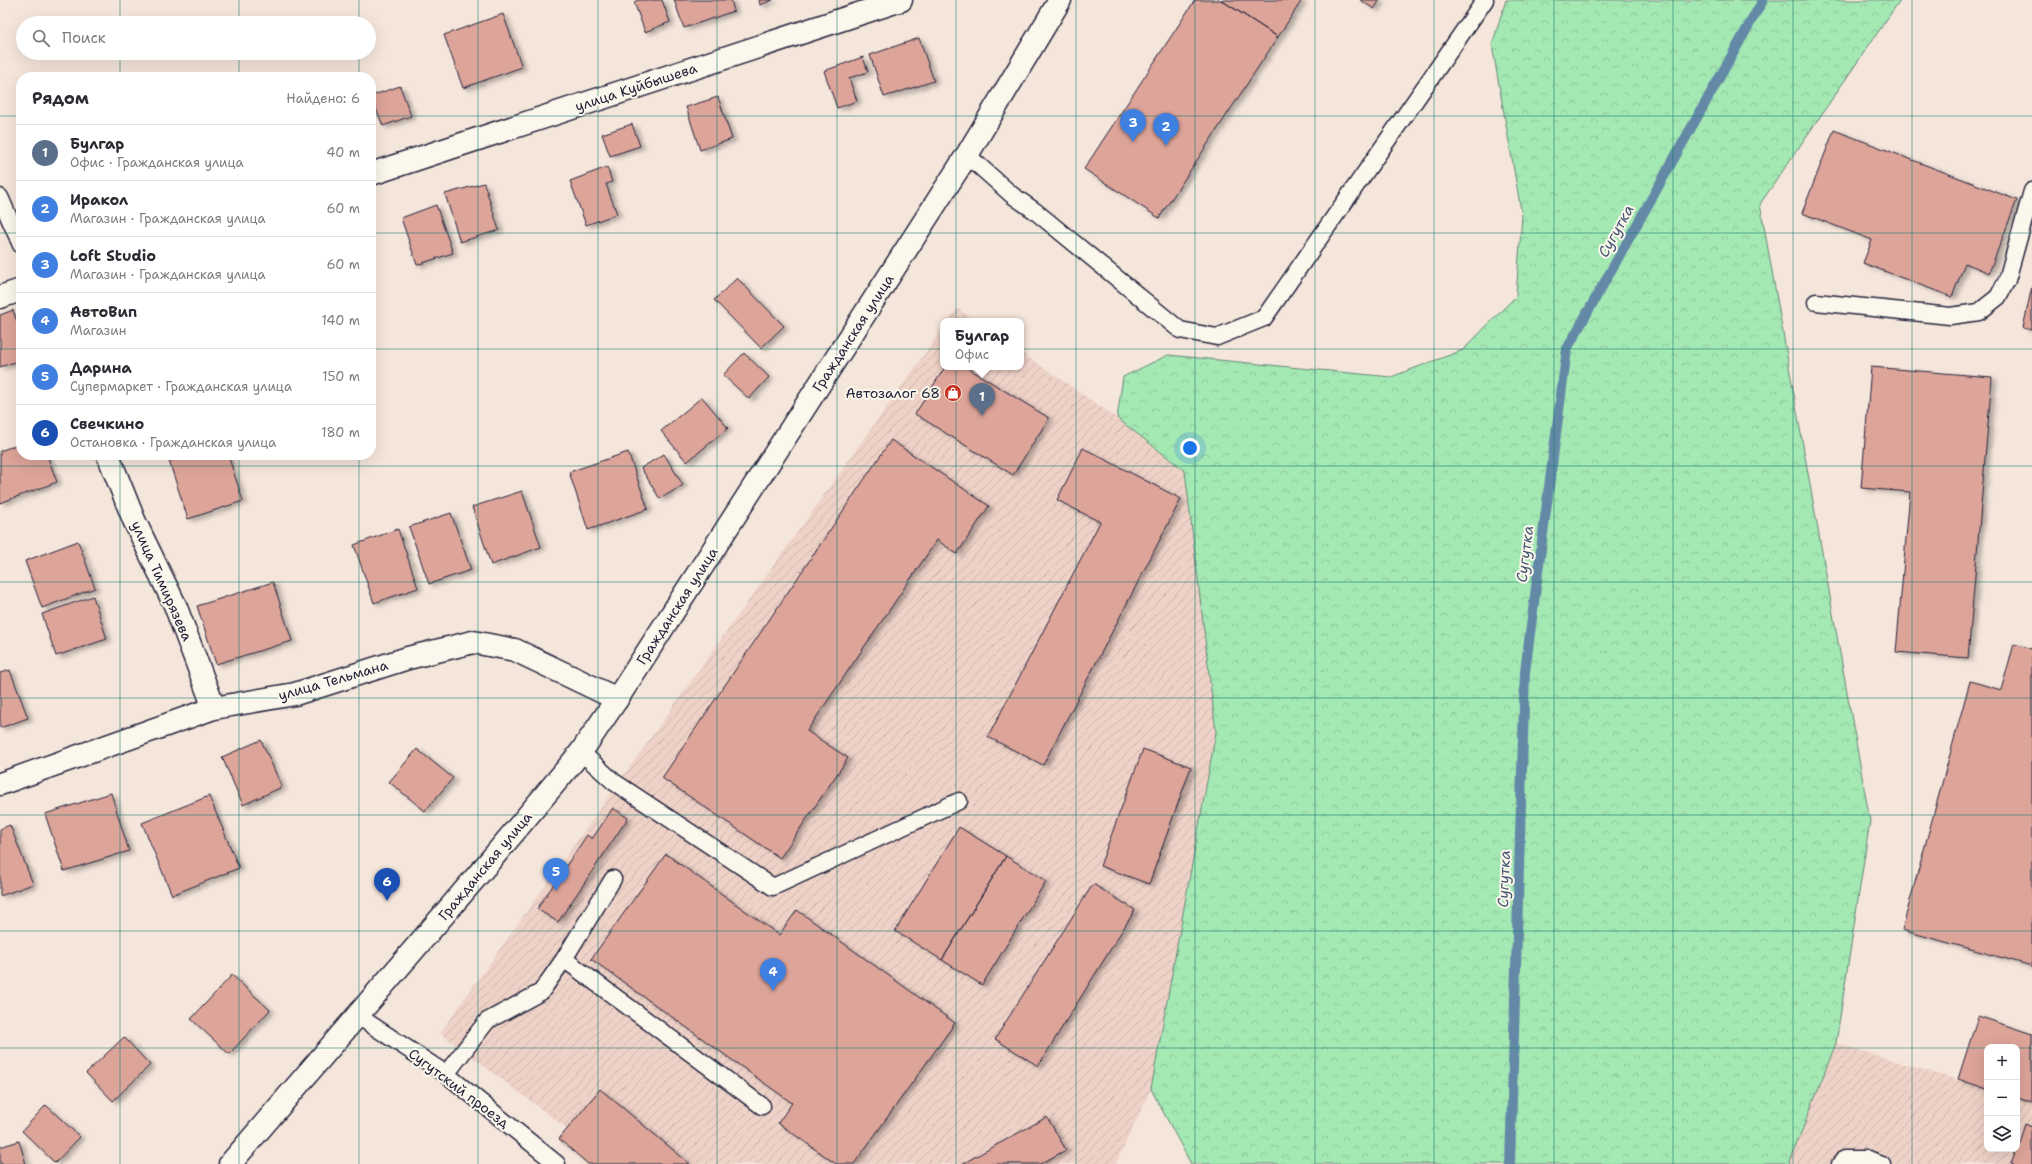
<!DOCTYPE html>
<html lang="ru">
<head>
<meta charset="utf-8">
<style>
	body { margin:0; font-family:"Shantell Sans",sans-serif; background:#f7f7f7; color:#2b2b33 }
	.controls { position:absolute; right:12px; bottom:12px; display:grid; overflow:hidden; border-radius:8px; box-shadow:0 4px 16px #0002 }
	.controls button { width:36px; height:36px; display:grid; place-items:center; padding:0; border:0; border-bottom:1px solid #e1e1e2; background:#fff; color:#2b2b33; font:20px sans-serif }
	.you { position:absolute; left:1190px; top:448px; width:14px; height:14px; margin:-10px; border:3px solid #fff; border-radius:50%; background:#1a73e8; box-shadow:0 0 0 6px #1a73e833 }
	.badge { display:grid; place-items:center; width:26px; height:26px; border-radius:50%; background:#d93025; color:#fff; font-size:13px; font-weight:700 }
	.pin { position:absolute; translate:-50% -33px; filter:drop-shadow(0 1px 2px #0008) }
	.pin::after { content:''; position:absolute; top:21px; width:14px; height:12px; background:inherit; clip-path:polygon(0 0,100% 0,50% 100%) }
	.popup { position:absolute; left:940px; top:318px; width:84px; height:52px; box-sizing:border-box; display:grid; place-content:center; border-radius:8px; background:#fff; filter:drop-shadow(0 1px 3px #0005); font-size:13px; white-space:nowrap; color:#7c7c81 }
	.popup b { font-size:15px; color:#2b2b33 }
	.popup::after { content:''; position:absolute; left:50%; top:100%; margin-left:-8px; border:8px solid transparent; border-top-color:#fff }
	.list { margin:0; padding:0; list-style:none }
	h2 { display:flex; justify-content:space-between; align-items:center; height:52px; margin:0; padding:0 16px; font-size:17px }
	h2 small { font-size:13px; font-weight:400; color:#7c7c81 }
	.list li { display:grid; grid-template-columns:26px 1fr auto; gap:12px; align-items:center; box-sizing:border-box; height:56px; padding:0 16px; border-top:1px solid #e1e1e2 }
	.list b { display:block; font-size:15px; white-space:nowrap }
	.list p { margin:0; font-size:13px; white-space:nowrap; color:#7c7c81 }
	.list em { font-size:13px; font-style:normal; color:#7c7c81 }
	.icon { flex:none; width:22px; height:22px; fill:none; stroke:currentColor; stroke-width:2; stroke-linecap:round; stroke-linejoin:round }
	.map { position:relative; flex:none; width:2032px; height:1164px; overflow:hidden }
	.search { position:absolute; background:#fff; box-shadow:0 4px 16px #0002; left:16px; top:16px; width:360px; height:44px; display:flex; align-items:center; gap:10px; box-sizing:border-box; padding:0 14px; border-radius:22px; color:#7c7c81; font-size:15px }
	.panel { position:absolute; background:#fff; box-shadow:0 4px 16px #0002; left:16px; top:72px; width:360px; height:388px; border-radius:16px }
	.map>svg:first-child { display:block }
	.industrial { fill:url(#industrial-furrows) }
	.forest { fill:url(#forest-crowns); stroke:#638577 }
	.lines { fill:none; stroke-linecap:round; stroke-linejoin:round }
	.stream { stroke:#6389a7; stroke-width:10 }
	.building { fill:#dda499; stroke:#22223b; filter:url(#shadow) }
	.lane-casing { stroke:#22223b; stroke-width:19 }
	.street-casing { stroke:#22223b; stroke-width:25 }
	.secondary-casing { stroke:#22223b; stroke-width:25 }
	.lane { stroke:#fbf7ec; stroke-width:16 }
	.street { stroke:#fbf7ec; stroke-width:22 }
	.secondary { stroke:#fbf7ec; stroke-width:22 }
	.grid { fill:none; stroke:#0f766e; stroke-width:1; stroke-opacity:0.55 }
	.labels { text-anchor:middle; dominant-baseline:central; stroke-width:4; stroke-linejoin:round; paint-order:stroke }
	.street-label { font-size:14px; fill:#22223b; stroke:#fbf7ec }
	.poi-label { font-size:14px; fill:#22223b; stroke:#fbf7ec; text-anchor:end }
	.water-label { font-size:15px; font-style:italic; fill:#425671; stroke:#fbf7ec }
</style>
</head>
<body>
<div class="map">
<svg width="2032" height="1164" viewBox="0 0 2032 1164">
	<defs>
		<pattern id="industrial-furrows" width="10" height="10" patternUnits="userSpaceOnUse"><rect width="10" height="10" fill="#eed2c7"/><path d="M-1 1l2-2M0 10L10 0M9 11l2-2" fill="none" stroke="#ccb4ac"/></pattern>
		<pattern id="forest-crowns" width="20" height="18" patternUnits="userSpaceOnUse"><rect width="20" height="18" fill="#a4e8b3"/><path d="M2 6a3 3 0 1 1 6 0M12 15a3 3 0 1 1 6 0" fill="none" stroke="#8dc79b"/></pattern>
		<filter id="shadow"><feDropShadow dx="4.5" dy="2.5" stdDeviation="2" flood-color="#0004"/></filter>
	</defs>
	<rect width="100%" height="100%" fill="#f5e6db"/>
	<filter id="ink" filterUnits="userSpaceOnUse"><feTurbulence type="fractalNoise" baseFrequency=".025" numOctaves="2"/><feDisplacementMap in="SourceGraphic" scale="8" xChannelSelector="R" yChannelSelector="G"/><feConvolveMatrix kernelMatrix="1 2 1 2 8 2 1 2 1" color-interpolation-filters="sRGB"/></filter>
	<g filter="url(#ink)">
		<path class="industrial" d="M957 308 976 321H948Z
			M943 328V367H1021V352L1117 418 1185 471 1216 732 1151 1089 1116 1164H614L440 1033Z
			M1836 1043 1987 1089V1149H2017V1098L2032 1103V1164H1789Z"/>
		<path class="forest" d="M1506 0H1900L1760 204 1870 821 1836 1043 1789 1164H1191L1151 1089 1216 732 1185 471 1117 418 1123 377 1168 355 1391 377 1463 350 1516 296 1522 216 1492 45Z"/>
		<g class="lines">
			<path class="stream" d="M1510 1164 1525 672 1567 349 1763 0"/>
		</g>
		<path class="building" d="M638 0H662L670 22 645 32 634 2Z
			M674 0H731L734 11 684 28Z
			M759 0H773L760 5Z
			M1195 0H1221L1278 37 1159 218 1084 169Z
			M1221 0H1302L1278 37Z
			M1360 0H1380L1374 9Z
			M503 14 522 67 463 88 444 35Z
			M919 38 934 81 884 97 870 55Z
			M863 57 868 72 849 78 857 101 837 108 824 71Z
			M400 86 411 116 383 126 371 96Z
			M718 97 732 139 700 150 686 107Z
			M21 108V121L18 109Z
			M632 124 640 146 610 156 602 134Z
			M1834 130 2017 200 1989 273 1965 263 1952 297 1863 263 1872 240 1802 213Z
			M607 167 612 182 606 184 617 214 586 225 570 181Z
			M484 183 499 230 460 242 445 194Z
			M436 205 453 253 417 265 401 218Z
			M737 278 784 326 761 348 714 300Z
			M2032 286V330L2023 328Z
			M13 310 21 333V360L0 367V315Z
			M744 353 769 377 749 399 723 375Z
			M945 367H966L1049 418 1013 475 915 414Z
			M1871 367 1992 377 1968 658 1896 652 1910 492 1861 488Z
			M702 397 728 428 687 462 661 431Z
			M891 440 989 506 957 554 937 540 807 731 848 758 780 858 662 778Z
			M21 443V455H47L57 482 0 503V451Z
			M1083 448 1181 499 1043 765 988 737 1100 522 1057 500Z
			M628 452 648 509 588 530 569 472Z
			M664 454 683 485 660 499 641 468Z
			M187 455H228L243 501 188 519 169 461Z
			M522 491 541 547 491 565 472 507Z
			M451 513 471 570 429 584 409 527Z
			M398 529 418 588 374 603 354 545Z
			M78 541 95 588 42 608 25 561Z
			M273 582 292 641 216 664 197 606Z
			M93 596 107 639 56 656 42 614Z
			M2014 644 2032 649V966L1902 930 1970 681 2001 690Z
			M10 670 28 718 0 728V673Z
			M261 740 282 787 243 805 222 757Z
			M417 749 453 778 425 811 389 782Z
			M1143 749 1191 767 1149 884 1100 866Z
			M111 793 129 851 64 871 45 814Z
			M209 796 239 868 172 895 142 823Z
			M613 808 628 818 558 922 537 909 587 835 592 839Z
			M10 825 33 884 0 896V829Z
			M959 827 1006 856 942 960 895 931Z
			M666 854 779 935 797 910 955 1023 854 1164H836L778 1123 792 1103 591 959Z
			M1006 856 1046 881 982 985 942 960Z
			M1093 884 1135 910 1038 1066 995 1039Z
			M232 975 270 1010 229 1054 191 1019Z
			M1978 1016 2032 1034V1103L2017 1098V1047H1987V1089L1958 1079Z
			M124 1037 150 1065 113 1101 86 1073Z
			M600 1089 690 1164H588L559 1139Z
			M46 1105 80 1137 55 1163 22 1131Z
			M1047 1117 1066 1150 1040 1164H962Z
			M2025 1124 2032 1127V1164H2016L2010 1162 2015 1149H2017Z
			M19 1141 26 1164H0V1147Z"/>
		<g class="lines">
			<defs>
				<path id="lane" d="M967 155 1012 195 1035 211 1180 330 1217 337 1264 318 1485 0
					M0 197 21 245
					M1816 302 1950 316 1979 312 1998 297 2007 280 2032 191
					M581 752 614 782 773 887 959 801
					M613 879 564 959 762 1106
					M358 1016 446 1074 557 1164
					M446 1074 487 1021 541 992 564 959
					M1841 1164 1844 1159H1868L1882 1164"/>
				<path id="street" d="M371 174 901 0
					M0 297 21 290
					M108 455 134 520 175 605 214 708
					M0 784 214 708 295 694 408 658 473 642 515 650 617 699"/>
				<path id="secondary" d="M230 1164 489 862 581 752 617 699 967 155 1060 0"/>
			</defs>
			<use href="#lane" class="lane-casing"/>
			<use href="#street" class="street-casing"/>
			<use href="#secondary" class="secondary-casing"/>
			<use href="#lane" class="lane"/>
			<use href="#street" class="street"/>
			<use href="#secondary" class="secondary"/>
		</g>
	</g>
	<path class="grid" d="M120 0V23M239 0V23M359 0V23M478 0V1164M598 0V1164M717 0V1164M837 0V1164M956 0V1164M1076 0V1164M1195 0V1164M1315 0V1164M1434 0V1164M1554 0V1164M1673 0V1164M1793 0V1164M1912 0V1164M120 53V77M239 53V77M359 53V77M0 116H21M371 116H2032M0 233H21M371 233H2032M0 349H21M371 349H2032M120 455V1164M239 455V1164M359 455V1164M0 466H2032M0 582H2032M0 698H2032M0 815H2032M0 931H2032M0 1048H1987M2017 1048H2032"/>
	<defs>
		<symbol id="shop-disc" viewBox="-11 -11 22 22"><circle r="9.5" fill="#c8321e" stroke="#fbf7ec"/><path d="M-5-2.5h2.3a2.7 3.5 0 0 1 5.4 0H5L5.5 6h-11ZM-1.5-2.5h3a1.5 2.3 0 0 0-3 0Z" fill="#fff"/></symbol>
	</defs>
	<g fill-rule="evenodd">
		<use href="#shop-disc" x="943" y="383" width="20" height="20"/>
	</g>
	<g class="labels">
		<g class="street-label">
			<text transform="translate(636 87) rotate(-18)">улица Куйбышева</text>
			<text transform="translate(853 333) rotate(-57)">Гражданская улица</text>
			<text transform="translate(162 581) rotate(66)">улица Тимирязева</text>
			<text transform="translate(677 606) rotate(-57)">Гражданская улица</text>
			<text transform="translate(333 680) rotate(-16)">улица Тельмана</text>
			<text transform="translate(485 866) rotate(-50)">Гражданская улица</text>
			<text transform="translate(459 1088) rotate(37)">Сугутский проезд</text>
		</g>
		<g class="poi-label">
			<text x="940" y="393">Автозалог 68</text>
		</g>
		<g class="water-label">
			<text transform="translate(1616 231) rotate(-61)">Сугутка</text>
			<text transform="translate(1525 554) rotate(-83)">Сугутка</text>
			<text transform="translate(1504 879) rotate(-88)">Сугутка</text>
		</g>
	</g>
</svg>
<div class="controls">
<button>+</button>
<button>−</button>
<button><svg class="icon" aria-label="layers" viewBox="0 0 24 24"><path d="M12 4l9 5-9 5-9-5zM3 14l9 5 9-5"/></svg></button>
</div>
<div class="you"></div>
<div class="pin badge" style="left:982px;top:416px;background:#5c6f8a">1</div>
<div class="popup"><b>Булгар</b>Офис</div>
<div class="pin badge" style="left:1166px;top:146px;background:#3f7fe0">2</div>
<div class="pin badge" style="left:1133px;top:142px;background:#3f7fe0">3</div>
<div class="pin badge" style="left:773px;top:991px;background:#3f7fe0">4</div>
<div class="pin badge" style="left:556px;top:891px;background:#3f7fe0">5</div>
<div class="pin badge" style="left:387px;top:901px;background:#1a4fb4">6</div>
<div class="search"><svg class="icon" aria-label="search" viewBox="0 0 24 24"><circle cx="10" cy="10" r="6"/><path d="M15 15l6 6"/></svg>Поиск</div>
<section class="panel">
<h2>Рядом<small>Найдено: 6</small></h2>
<ul class="list">
<li><span class="badge" style="background:#5c6f8a">1</span><div><b>Булгар</b><p>Офис · Гражданская улица</p></div><em>40 m</em></li>
<li><span class="badge" style="background:#3f7fe0">2</span><div><b>Иракол</b><p>Магазин · Гражданская улица</p></div><em>60 m</em></li>
<li><span class="badge" style="background:#3f7fe0">3</span><div><b>Loft Studio</b><p>Магазин · Гражданская улица</p></div><em>60 m</em></li>
<li><span class="badge" style="background:#3f7fe0">4</span><div><b>АвтоВип</b><p>Магазин</p></div><em>140 m</em></li>
<li><span class="badge" style="background:#3f7fe0">5</span><div><b>Дарина</b><p>Супермаркет · Гражданская улица</p></div><em>150 m</em></li>
<li><span class="badge" style="background:#1a4fb4">6</span><div><b>Свечкино</b><p>Остановка · Гражданская улица</p></div><em>180 m</em></li>
</ul>
</section>
</div>
</body>
</html>
